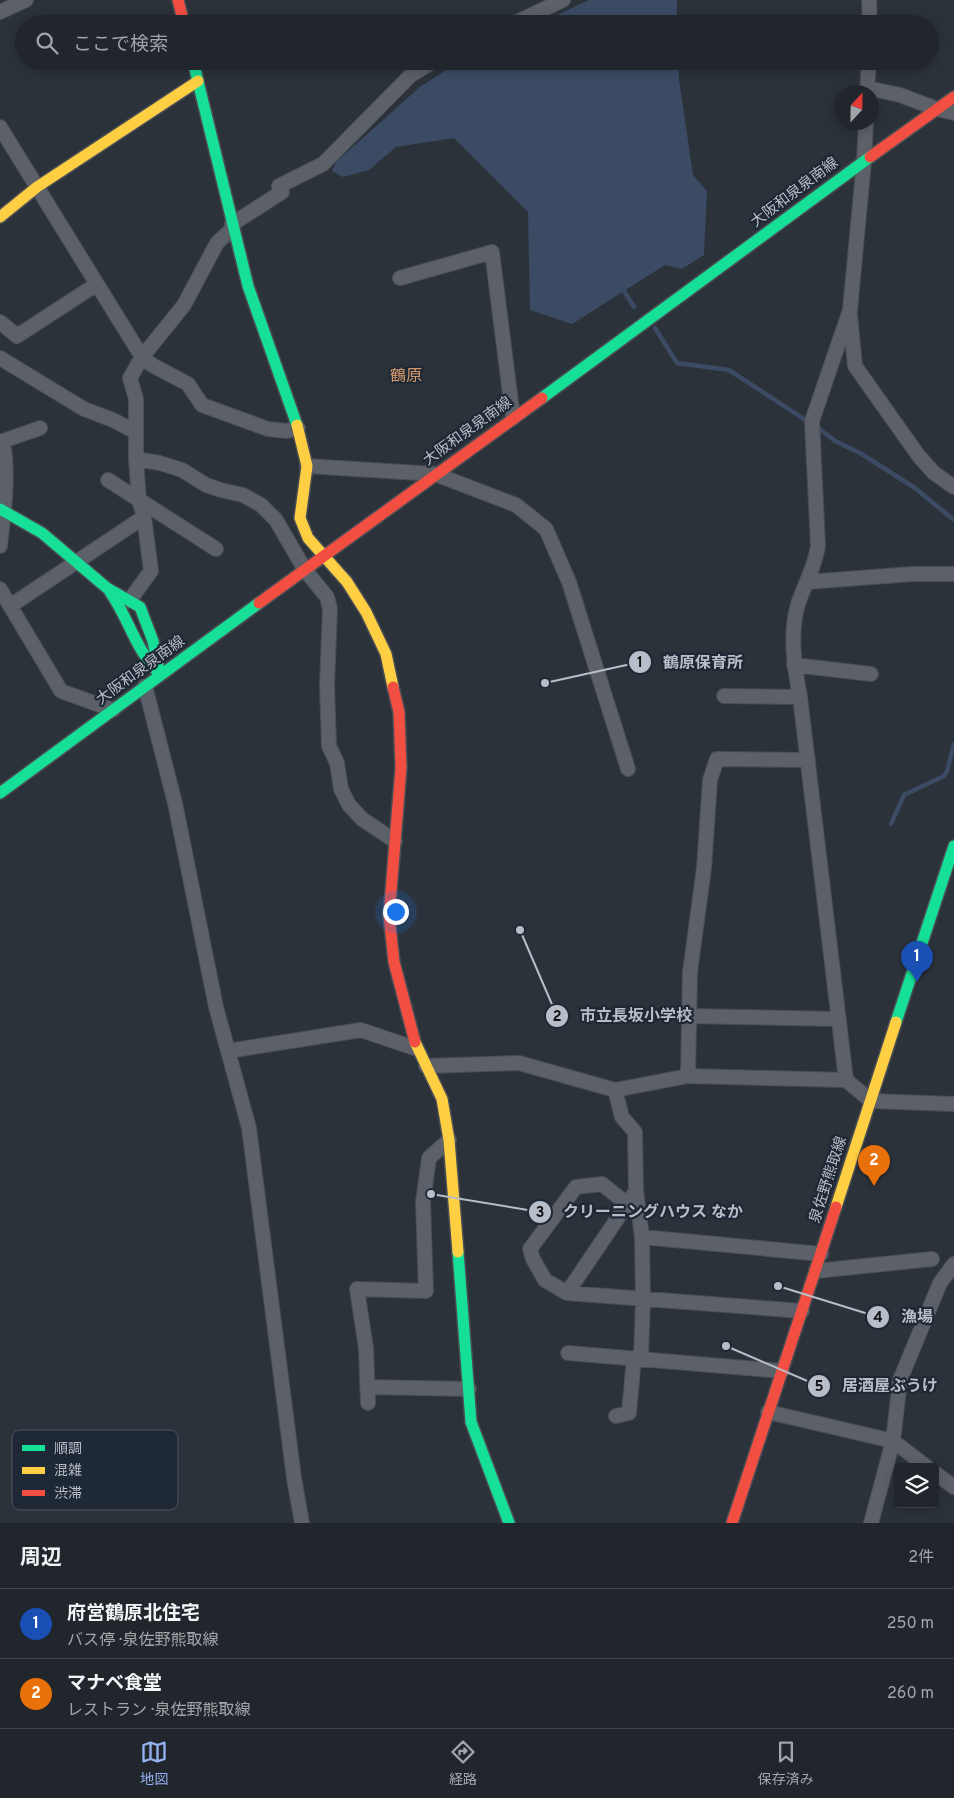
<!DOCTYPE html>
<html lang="ja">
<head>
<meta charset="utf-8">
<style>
	body { margin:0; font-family:Overpass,"Noto Sans JP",sans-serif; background:#2d3238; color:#f1f3f6 }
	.controls { position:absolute; right:15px; bottom:15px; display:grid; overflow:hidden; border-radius:5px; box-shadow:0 2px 12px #0003 }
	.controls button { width:45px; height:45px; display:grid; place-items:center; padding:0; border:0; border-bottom:1px solid #3e4348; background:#21262c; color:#f1f3f6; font:25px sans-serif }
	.compass { position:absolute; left:834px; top:85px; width:45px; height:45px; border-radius:50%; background:#21262c; box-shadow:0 2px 12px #0003; rotate:22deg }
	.you { position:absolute; left:395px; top:911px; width:18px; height:18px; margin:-12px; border:4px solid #fff; border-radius:50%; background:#1a73e8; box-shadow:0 0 0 8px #1a73e833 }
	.badge { display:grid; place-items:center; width:32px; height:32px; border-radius:50%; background:#95b2f1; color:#fff; font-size:16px; font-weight:700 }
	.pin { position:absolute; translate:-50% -41px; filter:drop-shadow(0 1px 2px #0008) }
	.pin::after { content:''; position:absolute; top:26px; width:18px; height:15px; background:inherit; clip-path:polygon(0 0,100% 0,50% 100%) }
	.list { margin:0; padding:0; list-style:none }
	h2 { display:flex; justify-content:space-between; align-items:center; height:65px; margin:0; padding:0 20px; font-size:21px }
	h2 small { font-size:16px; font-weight:400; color:#a2a5a9 }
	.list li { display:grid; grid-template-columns:32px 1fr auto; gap:15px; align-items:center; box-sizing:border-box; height:70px; padding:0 20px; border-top:1px solid #3e4348 }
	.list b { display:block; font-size:19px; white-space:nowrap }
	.list p { margin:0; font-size:16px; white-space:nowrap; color:#a2a5a9 }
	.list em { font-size:16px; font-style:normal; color:#a2a5a9 }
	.icon { flex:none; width:28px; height:28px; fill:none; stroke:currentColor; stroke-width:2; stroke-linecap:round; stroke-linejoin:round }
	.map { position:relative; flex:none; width:954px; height:1523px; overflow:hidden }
	.search { position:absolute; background:#21262c; box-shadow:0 2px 12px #0003; left:15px; right:15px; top:15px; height:55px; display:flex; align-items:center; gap:12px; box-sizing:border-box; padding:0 18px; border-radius:28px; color:#a2a5a9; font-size:19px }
	.sheet { height:205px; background:#21262c }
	nav { display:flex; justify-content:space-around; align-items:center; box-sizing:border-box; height:70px; border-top:1px solid #3e4348; background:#21262c; font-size:14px; color:#a2a5a9 }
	nav a { display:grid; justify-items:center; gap:2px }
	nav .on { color:#95b2f1 }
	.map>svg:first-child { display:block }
	.water { fill:#3b4b64 }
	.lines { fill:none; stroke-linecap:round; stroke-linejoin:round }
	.stream { stroke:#3b4b64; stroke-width:4.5 }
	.street-casing { stroke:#4a4e54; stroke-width:16 }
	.fast-casing { stroke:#4a4e54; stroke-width:14 }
	.slow-casing { stroke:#4a4e54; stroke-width:14 }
	.jam-casing { stroke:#4a4e54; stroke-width:14 }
	.street { stroke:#5c6068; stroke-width:14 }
	.fast { stroke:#16e098; stroke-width:11 }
	.slow { stroke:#ffcf43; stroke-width:11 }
	.jam { stroke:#f24e42; stroke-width:11 }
	.labels { text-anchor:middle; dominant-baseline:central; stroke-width:4.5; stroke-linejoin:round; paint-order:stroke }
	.street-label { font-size:15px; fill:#b7beca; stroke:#1f2835 }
	.neighbourhood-label { font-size:16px; fill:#d2986a; stroke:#1f2835 }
	.key { fill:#1f2835; stroke:#4d5562; stroke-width:1 }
	.key-label { font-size:14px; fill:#b7beca }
	.leader { fill:none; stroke:#b7beca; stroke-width:2 }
	.callout-dot { fill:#b7beca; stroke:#1f2835; stroke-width:2 }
	.mark-label { font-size:15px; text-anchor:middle; font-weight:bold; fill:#111 }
	.callout-label { font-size:16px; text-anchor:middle; font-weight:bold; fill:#b7beca; stroke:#1f2835; stroke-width:4.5; stroke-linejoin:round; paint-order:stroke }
</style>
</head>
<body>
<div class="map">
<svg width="954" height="1523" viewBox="0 0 954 1523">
	<rect width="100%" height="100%" fill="#2c323a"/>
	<path class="water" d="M589 0H677V24H538Z
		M461 61H678L679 79 693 175 707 191 704 255 682 269 665 265 572 324 530 310 528 212 454 138 396 147 369 170 343 177 332 171 336 162 421 86Z"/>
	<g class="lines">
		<path class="stream" d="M624 291 634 307
			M655 328 677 363 729 370 807 421
			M816 426 835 441 860 453 915 488 954 520
			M891 824 904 795 944 776 947 771 954 744"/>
		<defs>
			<path id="street" d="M869 0 870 24
				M0 12 26 0
				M513 24 563 0
				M867 88 900 95 937 109 954 113
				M867 92 869 61
				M866 122 864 161 850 310 812 421 818 546C815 566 806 582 799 601 789 631 794 666 800 697L846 1080 871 1101 954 1104
				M0 127 142 357 152 365 188 384 202 405 268 429 287 431 298 428
				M232 224 282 192 279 186 323 164 411 75 434 61
				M400 278 492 252 513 418
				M850 315 855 366 918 455 934 473 954 487
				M0 322 17 336 97 284
				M0 358 84 409 113 420 136 432
				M136 459 160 463 182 470 206 485 221 490 243 495 261 505 276 520 305 570 327 597 330 609 327 685 329 746 337 763 341 789 349 805 362 819 395 841
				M307 466 435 474 516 505 546 529 569 582 628 769
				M108 480 216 549
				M0 546C4 511 9 476 3 441L40 428
				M807 582 912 574H954
				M0 589 61 691 113 710
				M129 601 151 571 144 517 139 500 136 459V399L130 378 142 357 184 305 217 243 233 228
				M10 606 144 517
				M794 665 871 674
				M145 686 175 803 216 1007 249 1128 294 1478 302 1523
				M724 696 800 697
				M689 1016 839 1019
				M228 1051 361 1030 417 1049
				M426 1066 519 1063 615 1090 688 1076 846 1080
				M688 1076 690 972 704 868 710 780 717 759 808 760
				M636 1191 642 1237 643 1299 641 1358
				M627 1204 602 1184 576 1187 530 1249 533 1259 545 1280 567 1293 802 1311
				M642 1237 821 1254
				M816 1271 932 1259
				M567 1293 636 1191 635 1132 622 1117 615 1090
				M568 1353 782 1371
				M367 1387 469 1389
				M368 1403 366 1348 357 1289 426 1291 423 1202 429 1158 449 1140
				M768 1412 893 1441 927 1467
				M616 1416 629 1413 634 1358
				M935 1473 954 1487
				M871 1523 893 1441 900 1380 940 1283 954 1264"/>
			<path id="fast" d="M193 61 248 286 297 425
				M542 398 870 157
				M0 509 42 533 107 588 140 607 153 641 160 675
				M110 592C128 617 135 648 157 671
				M0 793 259 603
				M896 1022 954 846
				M458 1252 471 1422 509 1523"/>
			<path id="slow" d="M0 217 37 187 198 81
				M297 425 307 466 300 518 308 538 347 582 366 612 386 654 393 687
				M415 1042 442 1099 449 1140 458 1252
				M836 1207 896 1022"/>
			<path id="jam" d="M178 0 184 24
				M870 157 954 97
				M259 603 542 398
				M393 687 399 712 401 768 389 916 394 962 415 1042
				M732 1523 836 1207"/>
		</defs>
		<use href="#street" class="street-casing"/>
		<use href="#fast" class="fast-casing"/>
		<use href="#slow" class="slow-casing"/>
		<use href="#jam" class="jam-casing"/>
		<use href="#street" class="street"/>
		<use href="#fast" class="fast"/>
		<use href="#slow" class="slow"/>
		<use href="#jam" class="jam"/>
	</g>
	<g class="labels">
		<g class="street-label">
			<text transform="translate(795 193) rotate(-37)">大阪和泉泉南線</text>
			<text transform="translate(468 432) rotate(-36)">大阪和泉泉南線</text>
			<text transform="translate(141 671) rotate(-36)">大阪和泉泉南線</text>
			<text transform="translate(829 1180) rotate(-72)">泉佐野熊取線</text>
		</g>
		<g class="neighbourhood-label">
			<text x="406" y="377">鶴原</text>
		</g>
	</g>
	<rect x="12" y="1430" width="166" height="80" rx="8" class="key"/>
	<rect x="22" y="1445" width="23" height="6" fill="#16e098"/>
	<rect x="22" y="1467" width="23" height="7" fill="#ffcf43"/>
	<rect x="22" y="1490" width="23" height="6" fill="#f24e42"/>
	<g class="key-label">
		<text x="54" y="1453">順調</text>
		<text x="54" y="1475">混雑</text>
		<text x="54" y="1498">渋滞</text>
	</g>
	<path class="leader" d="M545 683L640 662M520 930L557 1016M431 1194L540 1212M778 1286L878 1317M726 1346L819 1386"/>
	<g class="callout-dot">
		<circle cx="545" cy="683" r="5"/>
		<circle cx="520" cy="930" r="5"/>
		<circle cx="431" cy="1194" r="5"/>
		<circle cx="778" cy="1286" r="5"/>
		<circle cx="726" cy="1346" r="5"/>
		<circle cx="640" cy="662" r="12"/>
		<circle cx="557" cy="1016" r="12"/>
		<circle cx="540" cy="1212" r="12"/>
		<circle cx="878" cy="1317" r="12"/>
		<circle cx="819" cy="1386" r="12"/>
	</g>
	<g class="mark-label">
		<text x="640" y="667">1</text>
		<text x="557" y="1021">2</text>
		<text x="540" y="1217">3</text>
		<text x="878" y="1322">4</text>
		<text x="819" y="1391">5</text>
	</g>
	<g class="callout-label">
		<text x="703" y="668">鶴原保育所</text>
		<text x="636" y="1021">市立長坂小学校</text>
		<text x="653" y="1217">クリーニングハウス なか</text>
		<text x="917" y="1322">漁場</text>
		<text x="890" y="1391">居酒屋ぶうけ</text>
	</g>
</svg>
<div class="controls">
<button><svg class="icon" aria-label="layers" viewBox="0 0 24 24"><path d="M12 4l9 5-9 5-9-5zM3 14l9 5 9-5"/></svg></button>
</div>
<svg class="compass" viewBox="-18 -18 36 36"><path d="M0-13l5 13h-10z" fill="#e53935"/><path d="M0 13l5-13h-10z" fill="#a2a5a9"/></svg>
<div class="you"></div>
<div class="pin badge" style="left:917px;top:982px;background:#1a4fb4">1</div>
<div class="pin badge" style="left:874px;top:1186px;background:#e8710a">2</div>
<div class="search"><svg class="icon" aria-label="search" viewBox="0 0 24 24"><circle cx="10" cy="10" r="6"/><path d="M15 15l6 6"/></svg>ここで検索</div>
</div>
<section class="sheet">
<h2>周辺<small>2件</small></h2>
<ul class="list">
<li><span class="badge" style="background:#1a4fb4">1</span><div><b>府営鶴原北住宅</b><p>バス停 · 泉佐野熊取線</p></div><em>250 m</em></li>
<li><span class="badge" style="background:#e8710a">2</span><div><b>マナベ食堂</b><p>レストラン · 泉佐野熊取線</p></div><em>260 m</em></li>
</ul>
</section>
<nav>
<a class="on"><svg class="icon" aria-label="map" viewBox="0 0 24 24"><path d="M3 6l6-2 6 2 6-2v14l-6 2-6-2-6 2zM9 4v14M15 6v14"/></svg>地図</a>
<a><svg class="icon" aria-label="directions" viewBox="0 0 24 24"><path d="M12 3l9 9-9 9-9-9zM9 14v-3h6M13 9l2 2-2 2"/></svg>経路</a>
<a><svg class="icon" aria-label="saved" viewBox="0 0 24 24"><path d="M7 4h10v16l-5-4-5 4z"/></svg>保存済み</a>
</nav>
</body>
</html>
